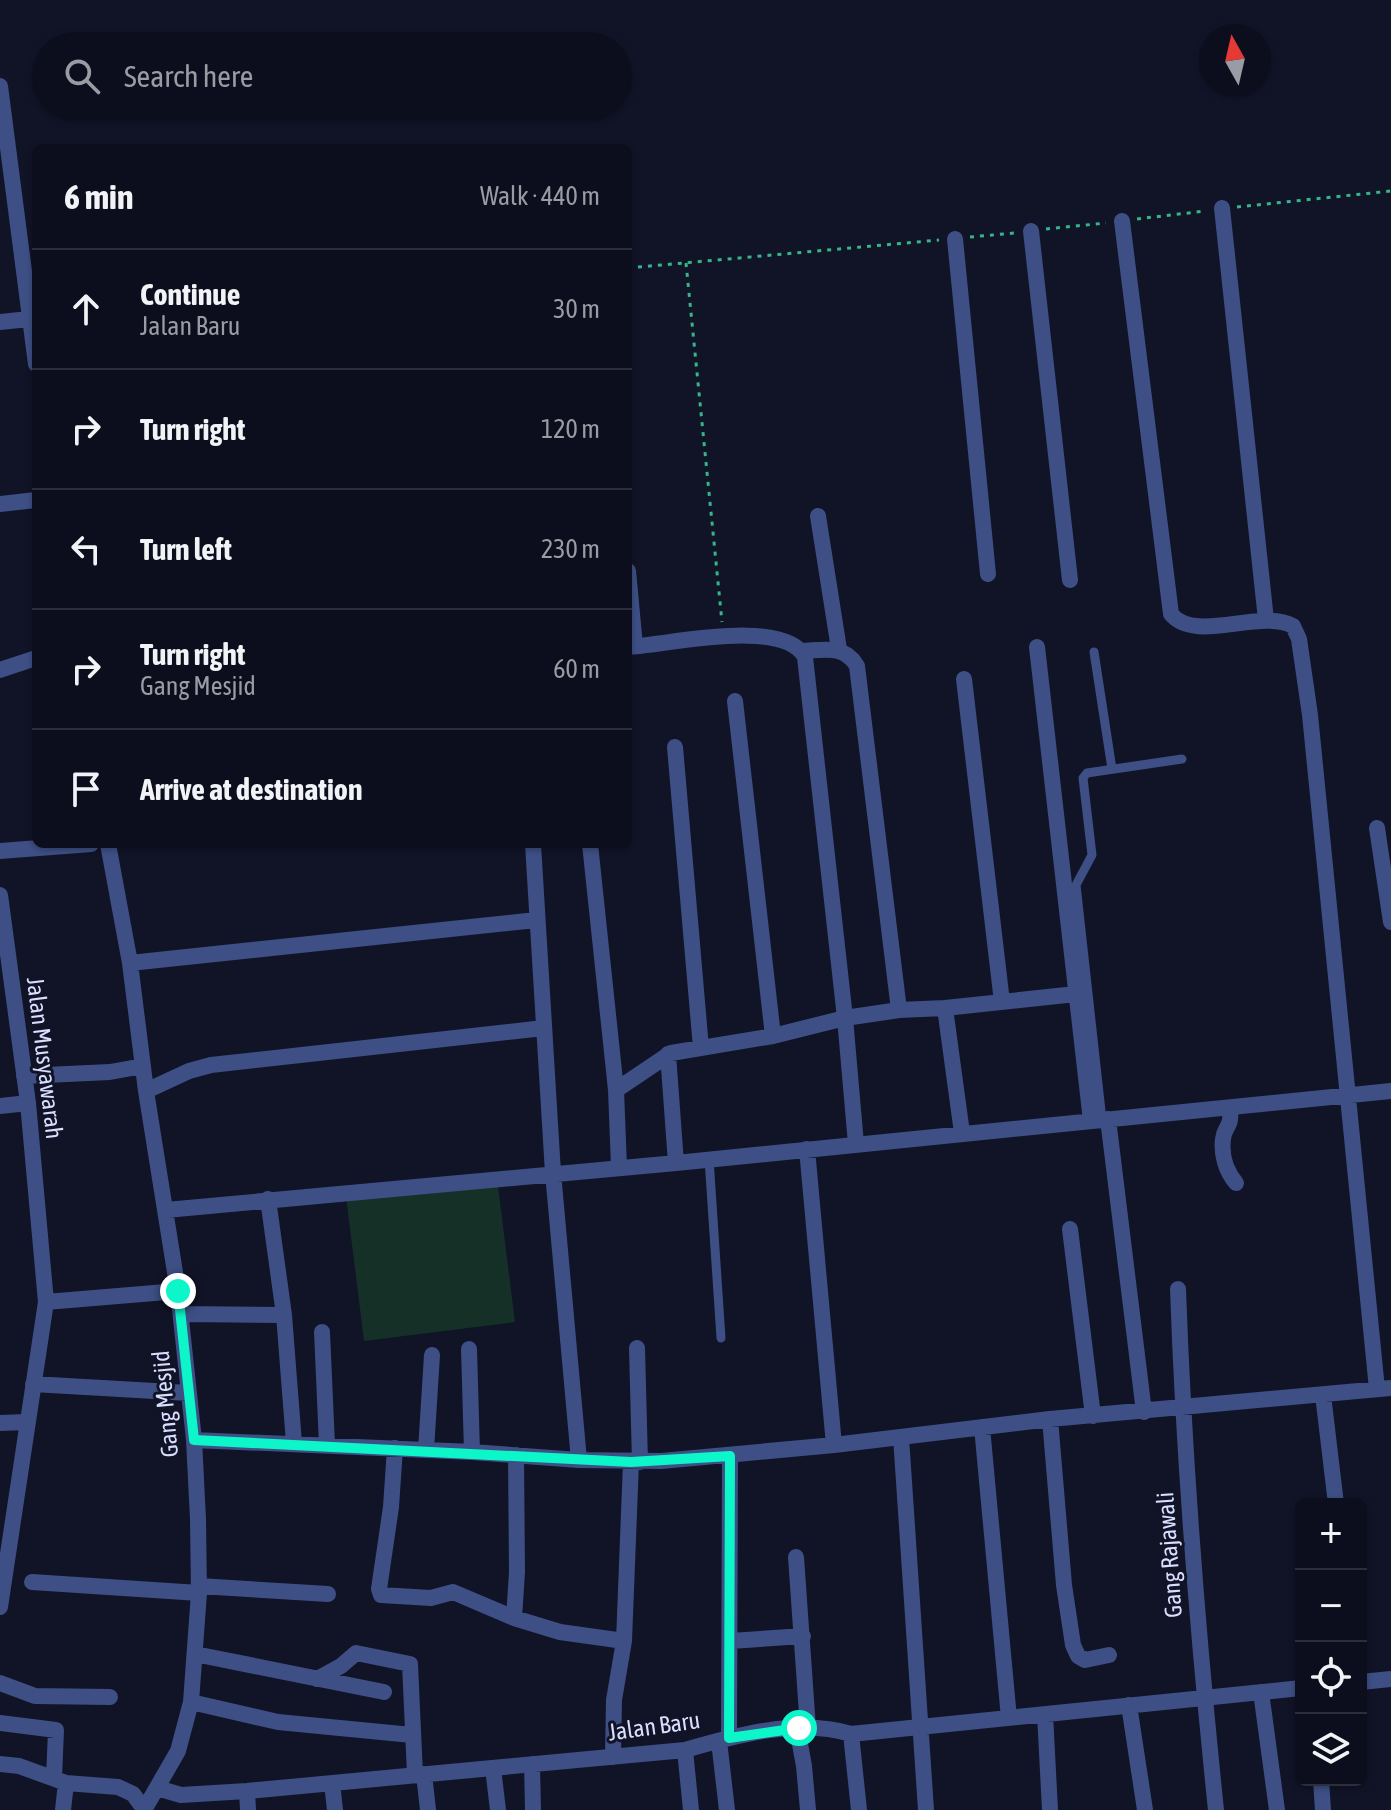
<!DOCTYPE html>
<html lang="en">
<head>
<meta charset="utf-8">
<style>
	body { margin:0; font-family:"Asap Condensed",sans-serif; background:#1b1c2a; color:#f1f3f6 }
	.controls { position:absolute; right:24px; bottom:24px; display:grid; overflow:hidden; border-radius:12px; box-shadow:0 2px 6px #0004 }
	.controls button { width:72px; height:72px; display:grid; place-items:center; padding:0; border:0; border-bottom:2px solid #2d2e3b; background:#0d0e1d; color:#f1f3f6; font:40px sans-serif }
	.compass { position:absolute; left:1199px; top:24px; width:72px; height:72px; border-radius:50%; background:#0d0e1d; box-shadow:0 2px 6px #0004; rotate:352deg }
	.stop { position:absolute; width:24px; height:24px; margin:-18px; border:6px solid #0cf6ca; border-radius:50%; background:#fff }
	.stop.end { background:#0cf6ca; border-color:#fff; box-shadow:0 2px 8px #0008 }
	.list { margin:0; padding:0; list-style:none }
	h2 { display:flex; justify-content:space-between; align-items:center; height:104px; margin:0; padding:0 32px; font-size:34px }
	h2 small { font-size:26px; font-weight:400; color:#9a9ca4 }
	.list li { display:grid; grid-template-columns:52px 1fr auto; gap:24px; align-items:center; box-sizing:border-box; height:120px; padding:0 32px; border-top:2px solid #2d2e3b }
	.list b { display:block; font-size:30px; white-space:nowrap }
	.list p { margin:0; font-size:26px; white-space:nowrap; color:#9a9ca4 }
	.list em { font-size:26px; font-style:normal; color:#9a9ca4 }
	.icon { flex:none; width:44px; height:44px; fill:none; stroke:currentColor; stroke-width:2; stroke-linecap:round; stroke-linejoin:round }
	.map { position:relative; flex:none; width:1391px; height:1810px; overflow:hidden }
	.search { position:absolute; background:#0d0e1d; box-shadow:0 2px 6px #0004; left:32px; top:32px; width:600px; height:88px; display:flex; align-items:center; gap:20px; box-sizing:border-box; padding:0 28px; border-radius:44px; color:#9a9ca4; font-size:30px }
	.panel { position:absolute; background:#0d0e1d; box-shadow:0 2px 6px #0004; left:32px; top:144px; width:600px; height:704px; border-radius:12px }
	.map>svg:first-child { display:block }
	.green { fill:#143027 }
	.lines { fill:none; stroke-linecap:round; stroke-linejoin:round }
	.path { stroke:#35b588; stroke-width:3; stroke-dasharray:4 6; stroke-linecap:butt }
	.service { stroke:#3d4f84; stroke-width:9 }
	.minor { stroke:#3d4f84; stroke-width:16 }
	.route { stroke:#0cf6ca; stroke-width:10 }
	.labels { text-anchor:middle; dominant-baseline:central; stroke-width:6; stroke-linejoin:round; paint-order:stroke }
	.street-label { font-size:24px; fill:#d8defd; stroke:#111327 }
</style>
</head>
<body>
<div class="map">
<svg width="1391" height="1810" viewBox="0 0 1391 1810">
	<rect width="100%" height="100%" fill="#111327"/>
	<path class="green" d="M497 1178 515 1322 364 1341 346 1197Z"/>
	<g class="lines">
		<path class="path" d="M1237 207 1391 191
			M1137 219 1205 211
			M1046 229 1106 223
			M970 237 1015 233
			M686 263 722 622
			M628 268 939 240"/>
		<path class="service" d="M1094 652 1112 769
			M1102 1120 1076 885 1092 855 1083 778 1087 773 1182 759
			M709 1159 721 1338"/>
		<path class="minor" d="M0 86 36 364
			M1222 208 1266 620
			M1122 221 1171 614C1196 644 1260 608 1293 626L1299 639 1310 715 1377 1389
			M1031 231 1070 580
			M955 239 988 574
			M0 322 29 319
			M0 504 36 500
			M818 516 839 649
			M628 571 635 646
			M628 647C668 645 783 617 805 657L845 1018 856 1144
			M1037 647 1091 1121
			M802 651C824 650 844 644 857 666L899 1010
			M0 670 36 658
			M964 679 1002 1002
			M735 701 773 1036
			M675 747 701 1048
			M1377 828 1391 922
			M108 844 130 963 146 1091 178 1291 194 1440 198 1519 199 1593 191 1702 178 1751 144 1810
			M533 844 553 1173 579 1460
			M590 844 616 1090 619 1167
			M0 851 91 844
			M0 895 28 1103 46 1302 0 1607
			M130 963 536 920
			M668 1054 676 1163
			M24 1076 110 1072 143 1066
			M616 1090 671 1053 773 1036 845 1018 899 1010 945 1008
			M146 1091 189 1071 211 1065 544 1028
			M0 1106 28 1103
			M1230 1108C1232 1129 1225 1124 1223 1139 1221 1155 1226 1171 1236 1183
			M1108 1119 1144 1412
			M962 1133 945 1008 1076 994
			M807 1149 834 1445
			M268 1199 284 1315 294 1443
			M166 1210 676 1163 1391 1091
			M1070 1229 1093 1416
			M1178 1289C1184 1463 1198 1637 1216 1810
			M46 1302 178 1291
			M181 1314 284 1315
			M322 1332 327 1445
			M637 1348 640 1462
			M469 1349 472 1452
			M33 1384 189 1393
			M1323 1395 1336 1504
			M1050 1419 1064 1585 1073 1645 1078 1656 1085 1660 1109 1655
			M0 1423 27 1422
			M982 1427 1009 1718
			M901 1437 926 1810
			M194 1440 472 1452 579 1460 661 1461 834 1445 1050 1419 1391 1388
			M395 1448 391 1507 379 1589 381 1595 431 1598 453 1592 514 1618 560 1632 624 1641
			M426 1450 432 1355
			M796 1557 808 1728
			M32 1582 199 1593
			M199 1586 328 1594
			M514 1618 517 1572 516 1455
			M730 1641 803 1636
			M195 1654 384 1692
			M317 1679 341 1666 356 1653 410 1664 415 1775
			M1361 1682 1391 1679
			M0 1683 35 1696 110 1697
			M1261 1692 1277 1810
			M191 1702 278 1722 412 1735
			M1129 1705 1145 1810
			M1045 1714 1050 1810
			M0 1723 56 1730 54 1778
			M797 1728 804 1766 808 1810
			M851 1734 859 1810
			M729 1738 730 1456
			M719 1741 727 1810
			M685 1750 691 1810
			M613 1757 614 1700 624 1641 631 1462
			M0 1764 19 1766 66 1783 118 1787 133 1794 144 1809
			M532 1764 533 1810
			M493 1768 498 1810
			M424 1774 428 1810
			M1321 1780 1323 1810
			M332 1783 335 1810
			M157 1788 181 1795 247 1791 685 1750C737 1735 798 1718 851 1734L1301 1688
			M247 1791 248 1810
			M63 1810 66 1783"/>
	</g>
	<g class="lines">
		<path class="route" d="M178 1291 194 1440 631 1462 730 1456 729 1738 799 1728"/>
	</g>
	<g class="labels">
		<g class="street-label">
			<text transform="translate(45 1058) rotate(83)">Jalan Musyawarah</text>
			<text transform="translate(165 1404) rotate(-95)">Gang Mesjid</text>
			<text transform="translate(1169 1555) rotate(-94)">Gang Rajawali</text>
			<text transform="translate(654 1726) rotate(-8)">Jalan Baru</text>
		</g>
	</g>
</svg>
<div class="controls">
<button>+</button>
<button>−</button>
<button><svg class="icon" aria-label="locate" viewBox="0 0 24 24"><circle cx="12" cy="12" r="6"/><path d="M12 2v4M12 18v4M2 12h4M18 12h4"/></svg></button>
<button><svg class="icon" aria-label="layers" viewBox="0 0 24 24"><path d="M12 4l9 5-9 5-9-5zM3 14l9 5 9-5"/></svg></button>
</div>
<svg class="compass" viewBox="-18 -18 36 36"><path d="M0-13l5 13h-10z" fill="#e53935"/><path d="M0 13l5-13h-10z" fill="#9a9ca4"/></svg>
<div class="stop" style="left:799px;top:1728px"></div>
<div class="stop end" style="left:178px;top:1291px"></div>
<div class="search"><svg class="icon" aria-label="search" viewBox="0 0 24 24"><circle cx="10" cy="10" r="6"/><path d="M15 15l6 6"/></svg>Search here</div>
<section class="panel">
<h2>6 min<small>Walk · 440 m</small></h2>
<ul class="list">
<li><svg class="icon" aria-label="ahead" viewBox="0 0 24 24"><path d="M12 20V5M6 11l6-6 6 6"/></svg><div><b>Continue</b><p>Jalan Baru</p></div><em>30 m</em></li>
<li><svg class="icon" aria-label="right" viewBox="0 0 24 24"><path d="M7 20v-9h11M14 6l5 5-5 5"/></svg><div><b>Turn right</b></div><em>120 m</em></li>
<li><svg class="icon" aria-label="left" viewBox="0 0 24 24"><path d="M17 20v-9H6M10 6l-5 5 5 5"/></svg><div><b>Turn left</b></div><em>230 m</em></li>
<li><svg class="icon" aria-label="right" viewBox="0 0 24 24"><path d="M7 20v-9h11M14 6l5 5-5 5"/></svg><div><b>Turn right</b><p>Gang Mesjid</p></div><em>60 m</em></li>
<li><svg class="icon" aria-label="arrive" viewBox="0 0 24 24"><path d="M6 21V4h12l-3 4 3 4H6"/></svg><div><b>Arrive at destination</b></div></li>
</ul>
</section>
</div>
</body>
</html>
